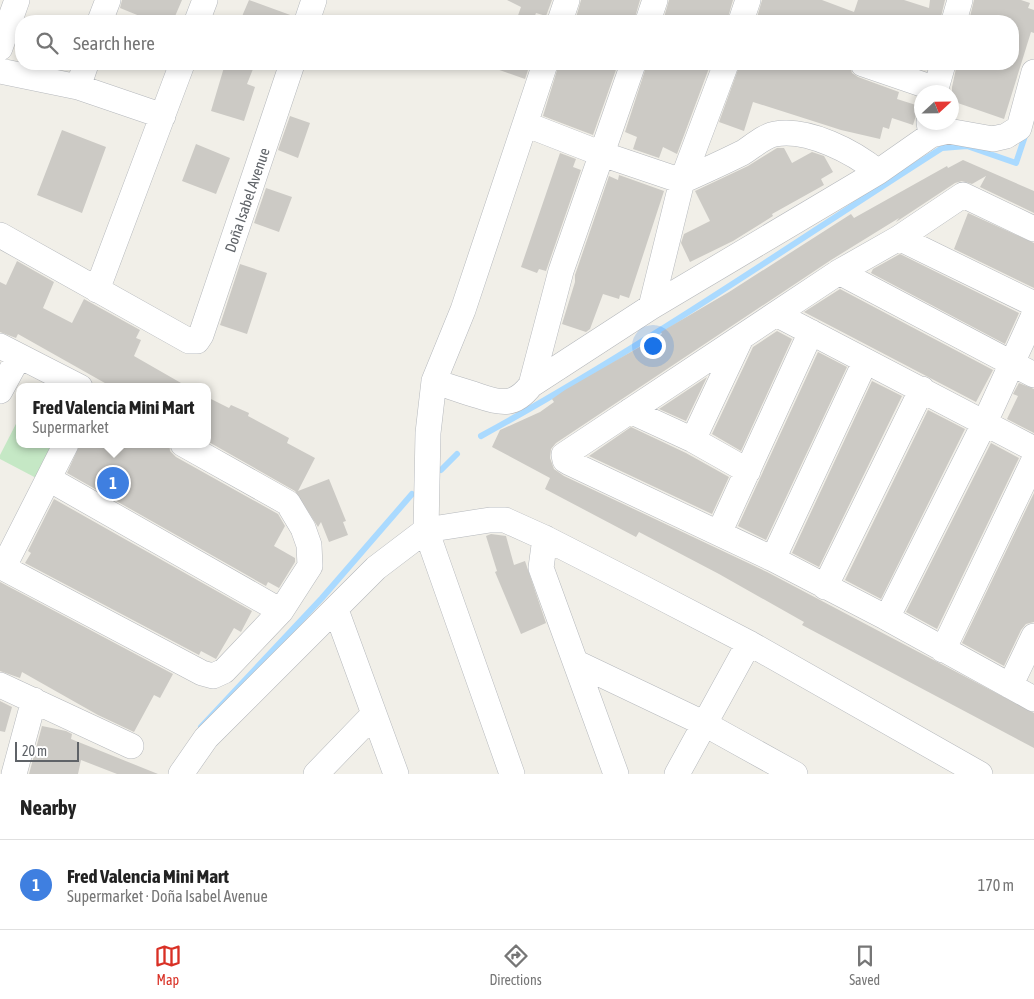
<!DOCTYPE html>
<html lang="en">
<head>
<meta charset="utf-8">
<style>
	body { margin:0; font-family:"Asap Condensed",sans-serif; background:#f6f6f6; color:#222 }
	.compass { position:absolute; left:914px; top:85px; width:45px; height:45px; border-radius:50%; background:#fff; box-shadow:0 2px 8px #0003; rotate:68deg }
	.scale { position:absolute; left:15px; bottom:12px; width:64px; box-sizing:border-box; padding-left:5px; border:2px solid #5f6368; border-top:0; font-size:14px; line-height:18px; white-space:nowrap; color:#5f6368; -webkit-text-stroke:4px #fff; paint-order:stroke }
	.you { position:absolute; left:652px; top:345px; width:18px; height:18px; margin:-12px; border:4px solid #fff; border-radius:50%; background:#1a73e8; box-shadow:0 0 0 8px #1a73e833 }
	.badge { display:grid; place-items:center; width:32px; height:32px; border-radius:50%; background:#d93025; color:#fff; font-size:16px; font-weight:700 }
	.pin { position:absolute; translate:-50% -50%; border:2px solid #fff; box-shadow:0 1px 5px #0006 }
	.popup { position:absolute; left:16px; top:383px; width:195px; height:65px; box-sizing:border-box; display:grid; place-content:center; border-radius:10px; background:#fff; filter:drop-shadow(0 1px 4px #0005); font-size:16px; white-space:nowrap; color:#767676 }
	.popup b { font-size:19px; color:#222 }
	.popup::after { content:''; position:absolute; left:50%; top:100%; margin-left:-10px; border:10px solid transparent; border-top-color:#fff }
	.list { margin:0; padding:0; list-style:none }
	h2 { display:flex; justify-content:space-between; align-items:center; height:65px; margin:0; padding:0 20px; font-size:21px }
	h2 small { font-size:16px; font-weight:400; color:#767676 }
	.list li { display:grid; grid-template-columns:32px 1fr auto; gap:15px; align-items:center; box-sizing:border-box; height:90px; padding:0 20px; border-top:1px solid #e0e0e0 }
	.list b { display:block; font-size:19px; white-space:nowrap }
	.list p { margin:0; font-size:16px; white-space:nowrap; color:#767676 }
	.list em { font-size:16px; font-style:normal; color:#767676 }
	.icon { flex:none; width:28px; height:28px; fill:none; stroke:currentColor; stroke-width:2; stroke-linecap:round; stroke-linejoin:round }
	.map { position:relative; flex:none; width:1034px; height:774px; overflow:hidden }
	.search { position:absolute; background:#fff; box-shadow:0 2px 8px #0003; left:15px; right:15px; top:15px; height:55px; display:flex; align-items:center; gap:12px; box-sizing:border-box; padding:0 18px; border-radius:20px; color:#767676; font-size:19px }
	.sheet { height:155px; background:#fff }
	nav { display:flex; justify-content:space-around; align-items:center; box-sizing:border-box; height:70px; border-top:1px solid #e0e0e0; background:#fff; font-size:14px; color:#767676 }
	nav a { display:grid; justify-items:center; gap:2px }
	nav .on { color:#d93025 }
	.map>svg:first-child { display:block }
	.green { fill:#c5e8c5 }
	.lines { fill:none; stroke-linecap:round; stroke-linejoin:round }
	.stream { stroke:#aadaff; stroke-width:6 }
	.building { fill:#cccac5 }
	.minor-casing { stroke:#b5b8bc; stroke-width:26 }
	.minor { stroke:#fff; stroke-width:25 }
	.labels { text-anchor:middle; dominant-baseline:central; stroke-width:4; stroke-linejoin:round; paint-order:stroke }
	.street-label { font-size:15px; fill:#5f6368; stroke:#fff }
</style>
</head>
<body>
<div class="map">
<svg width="1034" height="774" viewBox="0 0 1034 774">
	<rect width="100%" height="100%" fill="#f1efe8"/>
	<path class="green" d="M19 418V444H59L40 480 0 459V455Z"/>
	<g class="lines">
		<path class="stream" d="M481 436C640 349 790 245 942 148L967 146 1016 163 1026 133
			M441 470 457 454
			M201 727 322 598 412 494"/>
	</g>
	<path class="building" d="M122 0H182L173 21H152L120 8Z
		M249 0 293 16V21H240Z
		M507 0H552L546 16 536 13 533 21H516L521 7Z
		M581 0H640L634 21H575Z
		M669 0H733L727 21H663Z
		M762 0H822L854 12 858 0H904L929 8 930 0H945L940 21H756Z
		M974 0H1021L1030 3 1028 8 1034 10V33L1031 32 1004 119 952 101V87L957 64H973L988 68 989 64H1013V21H969Z
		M225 64H255L247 84 255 87 244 121 211 111Z
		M489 64H530L525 79 488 66Z
		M559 64H618L593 135 543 116Z
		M647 64H696L709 68 677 154 663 147 659 158 633 149 637 137 625 132Z
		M740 64H849L852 73 858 77 899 92 897 99 919 106 913 125 892 118 889 129 883 127 880 139 841 130 753 102 744 131 719 122Z
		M290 116 310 123 298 158 278 150Z
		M62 130 106 147 82 213 37 195Z
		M196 144 230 158 216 194 182 181Z
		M777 148H784L792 163 812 152 824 156 833 172 821 179 824 185 772 214 773 216 733 241 690 262 681 243 684 234 710 221 695 191 748 166Z
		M560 153 576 159 573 167 581 170 546 271 539 269 537 273 521 267Z
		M963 160 1034 191V213L980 187 986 176 972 184 962 181 955 183 896 222 899 218 831 260 556 443 551 449 550 458 554 469 564 476 767 572 1034 713V748L802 625 804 622 719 574 639 532 636 537 545 489 550 478 492 447 500 430 540 412 554 402 552 399 565 390 662 334 661 332 729 292 851 214 854 218 947 166 948 168Z
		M619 175 664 191 629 298 620 295 619 299 603 294 590 329 586 332 562 324 575 282V275L609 176 618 180Z
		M266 188 292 197 279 232 254 223Z
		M968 213 1034 243V288L954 249Z
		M900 254 1019 313 1005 344 871 273 873 269Z
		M17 261 54 282 43 308 72 323 84 299 140 330 136 338 141 340 134 356 188 387H112L18 334 16 338 0 332V282L6 285Z
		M240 264 267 273 247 334 220 325Z
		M840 289 993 370 976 402 804 312Z
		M777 331 792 339 741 451 712 434 753 347Z
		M818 352 847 367 766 540 738 526Z
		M707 377 686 421 659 409Z
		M872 381 902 396 819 567 792 553Z
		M1019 383 1034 389V433L1007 419 1018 396 1013 394Z
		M207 397 229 408 231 405 249 413 248 416 289 438 287 443 315 458 298 491 329 479 346 521 343 522 348 535 329 542 321 522 318 527 295 491 207 441Z
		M928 410 965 429 881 599 845 580Z
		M631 427 686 453 729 477 712 514 589 456Z
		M991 443 1019 458 937 629 906 612Z
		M80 444H169L170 451 176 457 278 514 285 526 274 546 295 558V562L279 588 268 582 266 586 67 473Z
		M1034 493V622L1026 624 1021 630 1004 666 962 643Z
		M54 499 252 611 241 632 234 628 216 659 201 651 199 655 25 563 31 553 28 551Z
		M491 534 506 536 514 565 525 561 546 623 521 634 495 572 497 571 486 536Z
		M0 582 173 674 160 698 154 695 134 732 98 715 22 672 20 678 0 671Z
		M0 701 12 707 5 732 0 731Z
		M42 726 66 731 72 734 71 739 158 774H117L81 760 78 774H29Z"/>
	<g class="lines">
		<defs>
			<path id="minor" d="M100 21 108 0
				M197 21 205 0
				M307 21 314 0
				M560 21 567 0
				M648 21 655 0
				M741 21 748 0
				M954 21 960 0
				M0 48 17 0
				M726 64 682 181C702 172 722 163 742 153 752 147 764 136 775 134 808 128 854 152 878 172L931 135
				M863 64 936 89
				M0 71 78 87 163 116
				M78 87 86 64
				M935 92 943 64
				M929 122 931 135 948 131 993 139 1006 136 1019 128 1034 72
				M525 124 602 154 682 181 651 307
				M1034 229 963 195 899 238 839 272 564 455 565 460 570 463 773 559 887 618 1034 699
				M0 235 189 341H197L201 335 292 64
				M899 238 1034 304
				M839 272 1034 375
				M97 290 182 64
				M776 314 1034 449
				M0 346 80 387
				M434 381C449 387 464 391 479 396 502 404 515 406 531 385L651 307 878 172
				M531 385 561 271 633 64
				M0 391 19 356
				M630 411 693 440 748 471
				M693 440 741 338
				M49 479 281 611
				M719 533 811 332
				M545 538 541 568 616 774
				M773 559 865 362
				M0 566 202 673 213 676 224 671 281 611 310 566 309 545 303 528 288 503 183 444
				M3 568 66 444
				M825 587 922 389
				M336 610 396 774
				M887 618 985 422 1034 315
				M943 650 1034 460
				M577 663 703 723 795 774
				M0 685 131 746
				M1010 686 1034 636
				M14 774 34 700
				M181 774 206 738 376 568 426 530 490 520H505L545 538 643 588 749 643 980 774
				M316 774 374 714
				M512 774 426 530 428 433 434 381 463 310 545 64
				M677 774 749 643"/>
		</defs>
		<use href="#minor" class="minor-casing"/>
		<use href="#minor" class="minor"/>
	</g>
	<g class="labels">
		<g class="street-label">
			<text transform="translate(247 200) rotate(-71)">Doña Isabel Avenue</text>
		</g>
	</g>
</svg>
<svg class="compass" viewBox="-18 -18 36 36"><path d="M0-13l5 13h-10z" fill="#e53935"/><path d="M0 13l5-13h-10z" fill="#767676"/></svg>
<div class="scale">20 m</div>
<div class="you"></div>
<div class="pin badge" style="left:113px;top:483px;background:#3f7fe0">1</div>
<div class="popup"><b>Fred Valencia Mini Mart</b>Supermarket</div>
<div class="search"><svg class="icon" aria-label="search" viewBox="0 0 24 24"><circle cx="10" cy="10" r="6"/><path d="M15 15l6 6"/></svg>Search here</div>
</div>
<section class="sheet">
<h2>Nearby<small></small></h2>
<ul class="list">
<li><span class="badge" style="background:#3f7fe0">1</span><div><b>Fred Valencia Mini Mart</b><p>Supermarket · Doña Isabel Avenue</p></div><em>170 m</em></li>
</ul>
</section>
<nav>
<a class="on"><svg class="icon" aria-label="map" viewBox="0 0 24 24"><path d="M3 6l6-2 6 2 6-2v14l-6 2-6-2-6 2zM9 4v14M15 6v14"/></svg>Map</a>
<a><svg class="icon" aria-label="directions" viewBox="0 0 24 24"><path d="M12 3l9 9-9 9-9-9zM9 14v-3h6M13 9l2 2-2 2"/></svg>Directions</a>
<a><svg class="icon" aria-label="saved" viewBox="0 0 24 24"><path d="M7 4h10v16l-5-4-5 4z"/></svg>Saved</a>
</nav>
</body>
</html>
